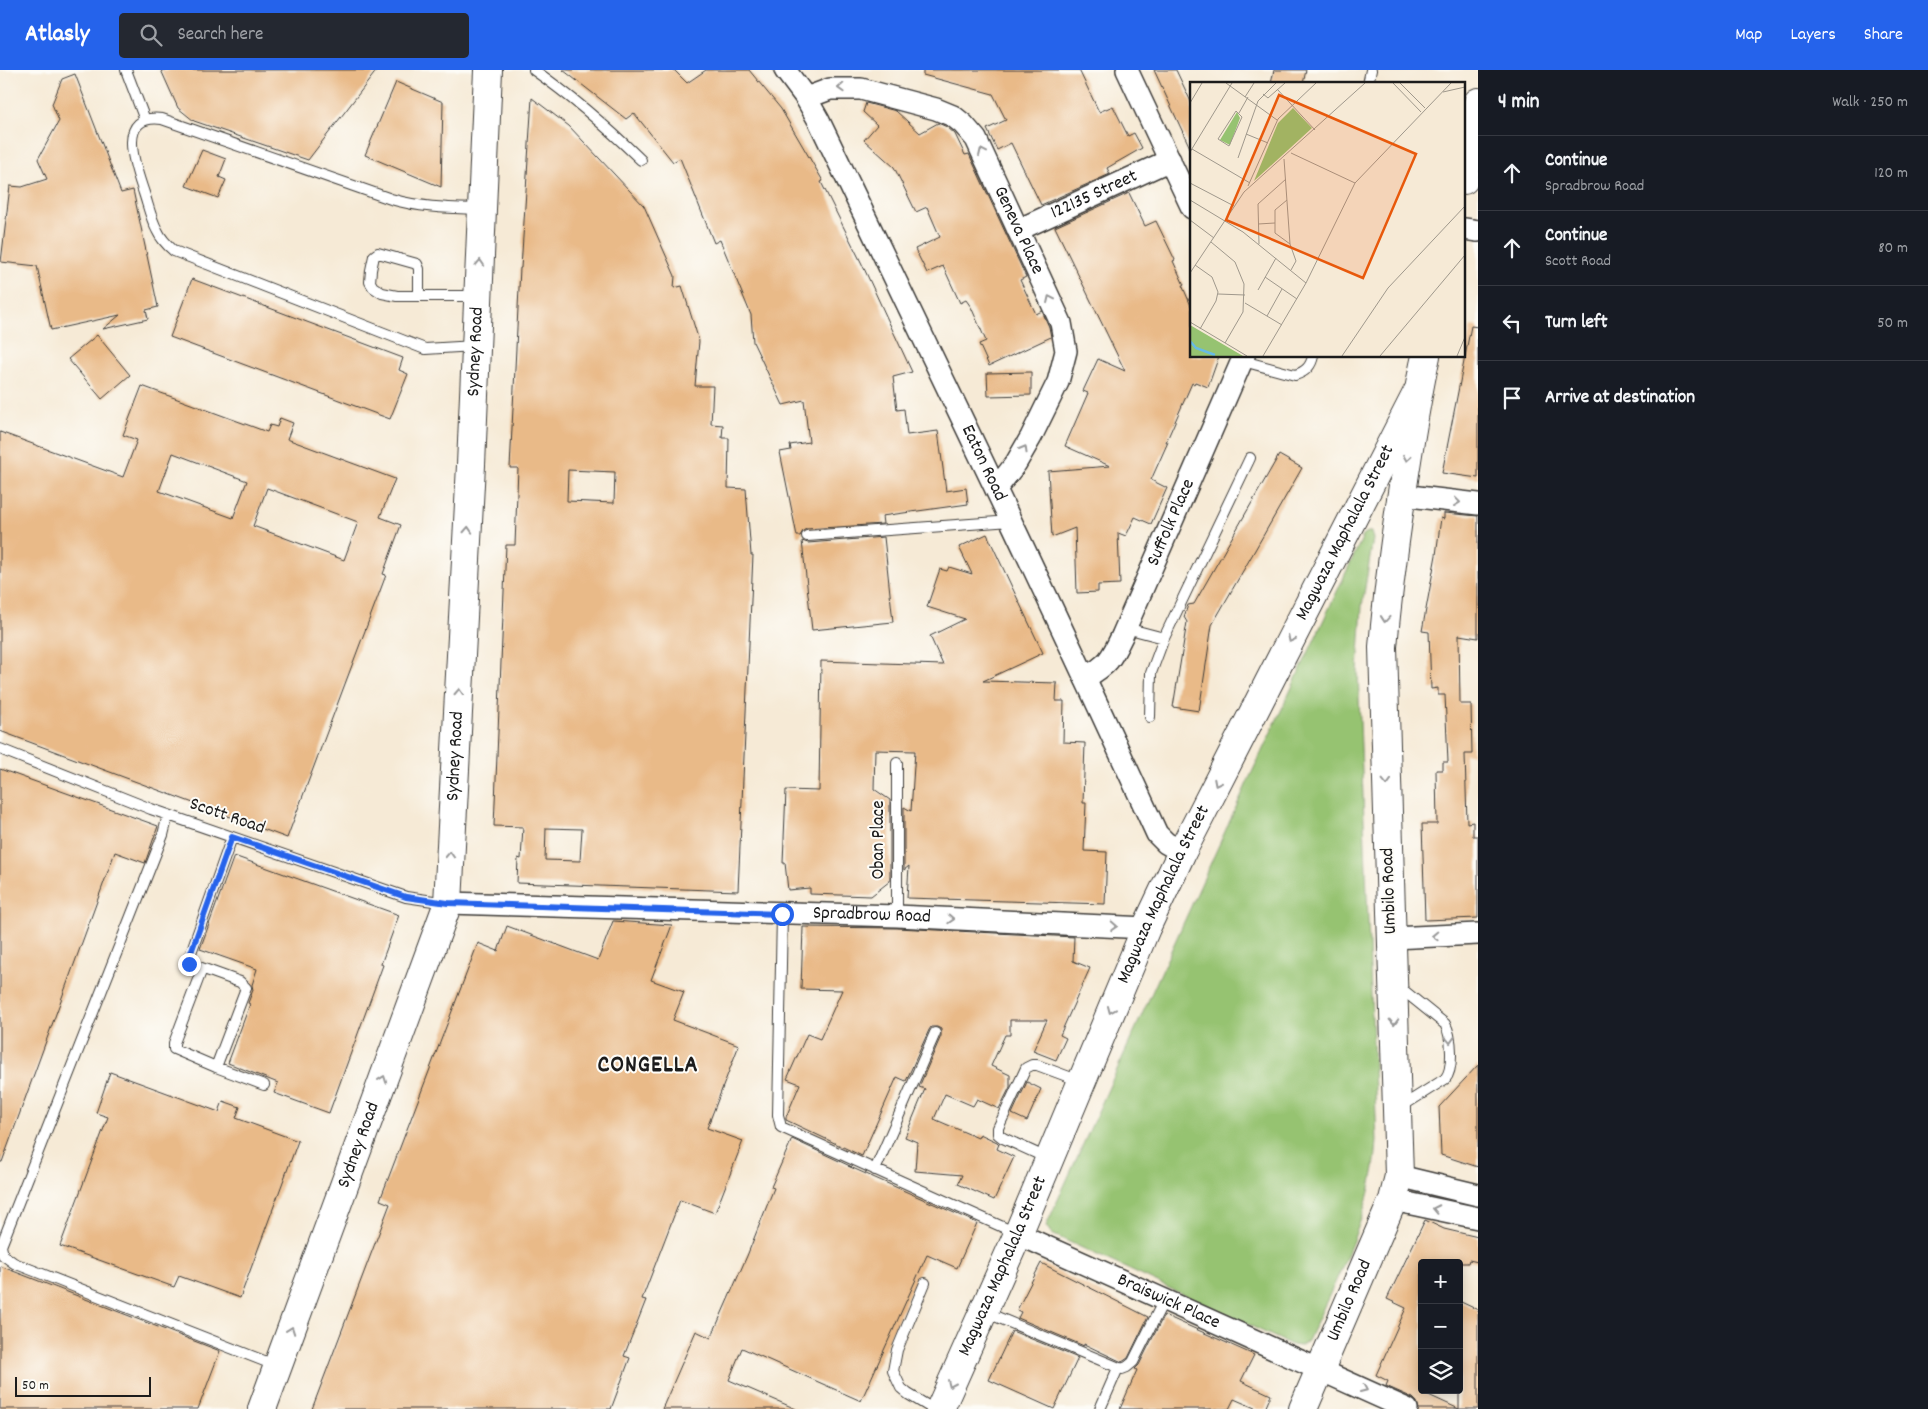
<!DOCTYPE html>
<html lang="en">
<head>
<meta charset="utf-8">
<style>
	body { margin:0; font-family:Dekko,sans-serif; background:#242831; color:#f1f3f6 }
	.controls { position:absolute; right:15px; bottom:15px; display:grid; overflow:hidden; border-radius:5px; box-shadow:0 2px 12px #0003 }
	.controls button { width:45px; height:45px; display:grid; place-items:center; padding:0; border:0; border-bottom:1px solid #363941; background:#171b24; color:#f1f3f6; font:25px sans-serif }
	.scale { position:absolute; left:15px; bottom:12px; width:136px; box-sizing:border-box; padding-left:5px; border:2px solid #1c1c1c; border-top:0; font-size:14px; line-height:18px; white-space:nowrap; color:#1c1c1c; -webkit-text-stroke:4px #fdfcf7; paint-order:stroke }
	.stop { position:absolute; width:15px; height:15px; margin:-11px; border:4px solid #2563eb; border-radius:50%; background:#fff }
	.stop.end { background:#2563eb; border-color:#fff; box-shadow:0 1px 5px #0008 }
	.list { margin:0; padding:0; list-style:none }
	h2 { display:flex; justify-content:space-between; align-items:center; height:65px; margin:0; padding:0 20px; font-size:21px }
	h2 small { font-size:16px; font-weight:400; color:#9ea1a6 }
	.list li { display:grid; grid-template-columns:32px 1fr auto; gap:15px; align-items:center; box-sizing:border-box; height:75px; padding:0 20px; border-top:1px solid #363941 }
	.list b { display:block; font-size:19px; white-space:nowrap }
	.list p { margin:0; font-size:16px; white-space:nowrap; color:#9ea1a6 }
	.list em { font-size:16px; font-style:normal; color:#9ea1a6 }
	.icon { flex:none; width:28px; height:28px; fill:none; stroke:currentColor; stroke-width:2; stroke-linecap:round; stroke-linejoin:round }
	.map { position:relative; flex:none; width:1478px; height:1339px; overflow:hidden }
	header { display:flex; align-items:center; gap:30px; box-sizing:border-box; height:70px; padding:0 25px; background:#2563eb; color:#fff }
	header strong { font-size:24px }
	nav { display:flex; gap:28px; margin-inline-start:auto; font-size:18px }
	.search { width:350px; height:45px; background:#242831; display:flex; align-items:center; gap:12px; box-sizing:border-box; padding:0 18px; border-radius:5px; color:#9ea1a6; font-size:19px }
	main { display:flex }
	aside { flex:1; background:#171b24 }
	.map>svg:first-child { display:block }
	.green { fill:#96c371; stroke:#597046 }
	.building { fill:#e9ba88; fill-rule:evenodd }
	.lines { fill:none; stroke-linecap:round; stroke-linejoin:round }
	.lane-casing { stroke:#3d3b38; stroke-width:12 }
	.street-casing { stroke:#3d3b38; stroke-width:24 }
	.secondary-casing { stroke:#3d3b38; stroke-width:30 }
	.lane { stroke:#fff; stroke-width:10 }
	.street { stroke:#fff; stroke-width:21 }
	.secondary { stroke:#fff; stroke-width:28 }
	.oneway { stroke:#999 }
	.route { stroke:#2563eb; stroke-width:6 }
	.labels { text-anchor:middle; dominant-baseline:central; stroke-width:4; stroke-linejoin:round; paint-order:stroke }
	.street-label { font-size:19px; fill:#1c1c1c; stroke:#fdfcf7 }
	.district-label { font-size:24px; font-weight:bold; letter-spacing:1px; fill:#1c1c1c; stroke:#fdfcf7 }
	.inset-river { fill:none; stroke:#68bbe4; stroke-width:2.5 }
	.inset-road { fill:none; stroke:#9f988c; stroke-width:1 }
	.view { fill:#e8590c; fill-opacity:0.15; stroke:#e8590c; stroke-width:2.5 }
	.inset-edge { fill:none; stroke:#1c1c1c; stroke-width:2.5 }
</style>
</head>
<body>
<header>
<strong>Atlasly</strong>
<div class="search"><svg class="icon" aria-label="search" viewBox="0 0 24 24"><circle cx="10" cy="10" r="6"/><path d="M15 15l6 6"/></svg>Search here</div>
<nav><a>Map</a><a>Layers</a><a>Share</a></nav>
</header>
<main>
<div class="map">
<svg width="1478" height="1339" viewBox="0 0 1478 1339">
	<rect width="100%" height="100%" fill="#fdfcf7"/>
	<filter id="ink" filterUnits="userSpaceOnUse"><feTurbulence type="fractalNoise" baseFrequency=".02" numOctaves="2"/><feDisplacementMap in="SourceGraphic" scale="10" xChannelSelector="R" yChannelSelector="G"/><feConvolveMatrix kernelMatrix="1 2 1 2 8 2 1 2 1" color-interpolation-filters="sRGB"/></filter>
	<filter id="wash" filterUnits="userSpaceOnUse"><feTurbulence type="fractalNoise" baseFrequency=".0096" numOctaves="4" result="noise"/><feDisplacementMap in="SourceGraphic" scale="20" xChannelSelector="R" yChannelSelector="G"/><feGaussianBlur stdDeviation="1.12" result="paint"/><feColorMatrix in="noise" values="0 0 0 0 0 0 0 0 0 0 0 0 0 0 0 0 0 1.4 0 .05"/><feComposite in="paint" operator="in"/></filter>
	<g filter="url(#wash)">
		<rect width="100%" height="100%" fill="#f6ead6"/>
		<path class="green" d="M1368 462H1371L1373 469 1362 536 1358 602 1377 1071C1373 1142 1337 1207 1308 1271L1301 1276 1292 1275 1052 1164 1046 1156 1247 713 1364 464Z"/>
		<g id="blocks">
			<path class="building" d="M161 0H377L308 90 194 51 178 38Z
				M563 0H674L687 13 706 0H749L781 39 823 111 821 112 862 194 912 302 893 307 897 340 904 339 907 365 938 361 946 421 966 418 968 434 882 446 883 454 806 459 803 461 800 466H797L780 382 791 380 790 375 809 372 804 330 783 335 753 272 751 245 720 170 714 173 680 88 673 92 634 43 626 49Z
				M923 0H1079L1099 42 1113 36 1128 66 1134 63 1142 78 1107 98 1110 104 1041 135 1011 73 997 80 987 59 1006 50 993 24 923 5Z
				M1154 0H1176L1192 34V82Z
				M1274 0H1306L1303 14H1271Z
				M75 4 121 123 133 120 158 237 146 240 148 249 103 259 120 245 51 260 37 196 1 192 10 116 22 117 47 109 38 89 59 51 52 34 62 9Z
				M396 12 443 32 441 117 365 85Z
				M532 28 569 56 644 136 675 206 674 218 682 216 699 271 695 316H713L711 354 723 355 722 368H729L728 418 746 419 751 485H753L738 821 517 813 518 788 521 789 523 757 494 756 506 475H515L518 398H510L520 198H521ZM568 400 615 402 614 433 567 431ZM546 758 582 759 580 791 545 790Z
				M866 33 896 41 920 63 938 53 947 57 955 64 965 85 969 84 1026 207 1020 210 1036 244 1042 241 1049 257 1051 267 989 296 979 274 986 271 971 237 966 230 960 233 943 196 927 203 915 179 940 167 927 137 916 142 894 97 864 70 877 55 863 42Z
				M202 80 226 89 219 107 226 110 218 128 186 116Z
				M1129 123 1145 156 1156 151 1175 190 1173 191 1184 215H1182L1192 238V286H1219L1208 317 1195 312 1194 314 1192 313 1166 372H1168L1151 410 1167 418 1151 454 1135 447 1126 466 1118 463 1120 514 1098 515V522L1077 523 1075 458 1052 467 1048 401 1110 396 1065 376 1088 323 1083 321 1098 289 1125 301 1055 157Z
				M192 209 403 288 399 300 408 304 390 349 170 267Z
				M1471 256 1478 257V408L1442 403Z
				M97 265 130 305 102 329 68 289Z
				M1031 302V325L988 326 987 303Z
				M142 316 267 362 270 355 277 357 280 348 293 353 287 369 395 409 380 447 401 455 383 504 386 505 287 768 0 661V362L123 407 137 370 123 365ZM173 383 247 411 233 448 159 421ZM267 418 358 452 344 490 253 456Z
				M1279 385 1302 398 1212 555 1199 641 1173 637 1187 552 1184 547 1188 535 1194 534Z
				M1444 443 1478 446V568L1459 565 1460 634H1471L1472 684H1465L1467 753 1473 752V766H1478V848L1425 850 1422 754H1437L1436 700H1443V692H1448L1445 625H1438V618L1431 619 1429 562 1422 561 1436 485 1441 448 1444 449Z
				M987 464 1043 583 983 611 1057 613 1056 631H1064L1063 672 1085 673 1083 733H1086L1084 781 1107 782 1105 834 907 828 909 796 904 800V737L911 741 915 681 875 680 874 719 890 730V811L871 826 810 824V818L788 820 785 793H783L786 720 819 721 821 591 943 595 930 566 965 549 927 537 940 499 947 501 949 497 972 504 959 477Z
				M884 467 893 552 812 560 802 471 808 473Z
				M0 699 158 756 145 793 115 782 2 1092H0Z
				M234 786 399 845 381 894 383 895 329 1043 274 1023 278 1013 228 993 250 934 248 933 253 920 252 915 257 899 200 879Z
				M613 851 672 855 651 910 684 922 673 950 739 975 707 1058 743 1071 715 1143 680 1130 642 1229 646 1230 624 1286 630 1288 611 1339H312L390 1134 380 1130 478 873 498 881 507 856 598 890Z
				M803 857 897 858 1074 867 1073 891 1090 898 1060 965 1066 968 1056 990 1033 981 1047 950H1010V965H1005L991 996 1010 1005V1017L999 1039 977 1029 973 1036 945 1024 934 1049 978 1068 980 1064 997 1072 999 1074 997 1079 1014 1087 994 1130 958 1114 962 1105 915 1101 917 1072 905 1067 925 1019 919 1017 941 966V959L937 957H931L929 960 906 1011 897 1007 862 1086 786 1050V1047L800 1014 787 1009 807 964 820 969 842 920 801 919Z
				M1478 995V1097L1441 1085 1439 1037Z
				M110 1002 219 1042 223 1031 240 1037 236 1048 298 1071 240 1228 179 1206 174 1217 60 1176 108 1047 96 1043Z
				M1027 1012 1041 1019 1027 1051 1012 1044Z
				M792 1069 852 1097 848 1096 977 1153 957 1198 927 1185 861 1331 742 1278 729 1310 796 1339H662L696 1261 711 1268 747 1186 774 1118 771 1117Z
				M1425 1150 1444 1159 1478 1167V1192L1469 1190 1468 1193H1422V1322L1459 1339H1419L1417 1332 1413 1328 1386 1316 1388 1311 1376 1305 1406 1238 1387 1229Z
				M1041 1193 1148 1247 1128 1288 1122 1292 1084 1274V1276L1018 1248 1021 1242 1017 1240Z
				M0 1196 220 1281 198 1339H0Z
				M1459 1231 1478 1240V1339H1459Z
				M1164 1245 1254 1285 1241 1311 1271 1325 1265 1339H1257L1234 1329 1229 1339H1120L1137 1300 1135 1299 1139 1295Z
				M1012 1261 1078 1288 1054 1339 989 1310Z"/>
		</g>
	</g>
	<g filter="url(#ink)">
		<use href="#blocks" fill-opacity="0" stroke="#3d3b38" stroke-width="1"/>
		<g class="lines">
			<defs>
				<path id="lane" d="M126 0 145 50
					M534 0C574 28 606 56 641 90
					M1368 14 1371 0
					M419 226V199L417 194 378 183 374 186 371 200 370 212 373 217 382 223 397 226H478
					M475 276 425 279 174 181C167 175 161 169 157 160 151 149 148 135 144 123 136 99 114 43 162 49L391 129C421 138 451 138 482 139
					M1243 291 1295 305C1305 302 1311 297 1313 286
					M807 466 1011 451
					M1126 558 1164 568
					M1150 647 1151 603 1164 568 1250 388
					M0 679 151 739 406 827 447 833
					M168 745 163 765 1 1176 3 1185 14 1193 277 1296
					M782 844 778 1045 781 1057 1016 1163
					M897 846V693
					M202 899 174 973V979L216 997 264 1015
					M1398 916 1445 954C1452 966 1454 999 1445 1009L1399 1038
					M216 997 246 918 240 912 193 895 188 891 232 767
					M1049 1089 1003 1068 998 1064V1058L1026 998 1032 995H1037L1080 1011
					M875 1100 935 963
					M925 1213 897 1280 893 1301 901 1318 908 1324 933 1339
					M985 1242 1122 1299 1127 1297 1133 1292 1164 1230
					M1100 1339 1118 1298"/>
				<g id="street">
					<path id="s1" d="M785 0 806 28 819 51C933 288 1048 525 1157 764L1166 773 1182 782"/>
					<path d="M1127 0 1192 138"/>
					<path id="s2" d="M806 28 830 19H861L936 39 953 46 963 54 976 69 1061 253 1066 281 1058 312 1031 367 1016 393 996 419"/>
					<path d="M1464 159 1478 161"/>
					<path id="s3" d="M1018 160 1170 90"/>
					<path d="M1401 425 1478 434"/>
					<path id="s4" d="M1085 608C1109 594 1111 589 1122 566L1244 286"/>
					<path id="s5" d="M448 833 897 846 1146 858"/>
					<path d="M1392 868 1478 864"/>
					<path d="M1399 1106 1478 1125"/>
					<path d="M1393 1130 1478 1148"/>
					<path id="s6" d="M1018 1164 1407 1339"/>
				</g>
				<g id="secondary">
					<path d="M1464 110 1478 32"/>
					<path id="s7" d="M262 1339 448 833 471 395 488 0"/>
					<path id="s8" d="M940 1339 1018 1164 1146 858 1182 782 1417 323"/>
					<path id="s9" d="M1303 1339 1393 1130 1399 1106 1383 577C1388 519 1396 461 1405 403 1411 364 1417 325 1426 286"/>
				</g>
			</defs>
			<use href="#lane" class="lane-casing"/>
			<use href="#street" class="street-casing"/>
			<use href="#secondary" class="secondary-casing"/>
			<use href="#lane" class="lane"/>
			<use href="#street" class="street"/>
			<use href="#secondary" class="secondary"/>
		</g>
		<defs><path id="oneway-chevron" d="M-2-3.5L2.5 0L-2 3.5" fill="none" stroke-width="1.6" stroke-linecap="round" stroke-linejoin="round" transform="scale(1.25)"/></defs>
		<g class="oneway">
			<use href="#oneway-chevron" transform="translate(841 18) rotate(178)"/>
			<use href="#oneway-chevron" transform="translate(982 82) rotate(-115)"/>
			<use href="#oneway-chevron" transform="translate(480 193) rotate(-87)"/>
			<use href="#oneway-chevron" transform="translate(1050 229) rotate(-115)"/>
			<use href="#oneway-chevron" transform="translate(1024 379) rotate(-60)"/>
			<use href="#oneway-chevron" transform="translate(1407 388) rotate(99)"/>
			<use href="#oneway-chevron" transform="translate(1457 432) rotate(7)"/>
			<use href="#oneway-chevron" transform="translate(468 460) rotate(-87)"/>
			<use href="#oneway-chevron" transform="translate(1385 549) rotate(95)"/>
			<use href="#oneway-chevron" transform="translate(1291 569) rotate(117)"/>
			<use href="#oneway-chevron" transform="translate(459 622) rotate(-87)"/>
			<use href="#oneway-chevron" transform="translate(1387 712) rotate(88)"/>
			<use href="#oneway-chevron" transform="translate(1217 713) rotate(117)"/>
			<use href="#oneway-chevron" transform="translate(450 785) rotate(-87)"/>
			<use href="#oneway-chevron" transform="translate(951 849) rotate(3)"/>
			<use href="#oneway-chevron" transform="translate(1114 856) rotate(3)"/>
			<use href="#oneway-chevron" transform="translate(1435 866) rotate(178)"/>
			<use href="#oneway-chevron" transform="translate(1111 940) rotate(113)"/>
			<use href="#oneway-chevron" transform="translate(1394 952) rotate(88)"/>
			<use href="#oneway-chevron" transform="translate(1450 970) rotate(88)"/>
			<use href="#oneway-chevron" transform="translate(383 1009) rotate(-70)"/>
			<use href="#oneway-chevron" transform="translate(1436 1139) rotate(-168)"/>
			<use href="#oneway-chevron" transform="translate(291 1260) rotate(-70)"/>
			<use href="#oneway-chevron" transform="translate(951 1314) rotate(114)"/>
			<use href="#oneway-chevron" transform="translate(1364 1319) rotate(24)"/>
		</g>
	</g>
	<g class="lines" filter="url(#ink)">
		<path class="route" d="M189 894V888L232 767 406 827 448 833 782 844"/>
	</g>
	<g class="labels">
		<g class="street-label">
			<text stroke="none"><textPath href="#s3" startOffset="84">122135 Street</textPath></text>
			<text stroke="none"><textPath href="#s2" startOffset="286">Geneva Place</textPath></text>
			<text stroke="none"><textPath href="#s7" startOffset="1091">Sydney Road</textPath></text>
			<text stroke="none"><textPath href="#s1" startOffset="441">Eaton Road</textPath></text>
			<text stroke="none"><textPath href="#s4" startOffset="181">Suffolk Place</textPath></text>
			<text stroke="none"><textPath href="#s8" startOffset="966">Magwaza Maphalala Street</textPath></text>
			<text stroke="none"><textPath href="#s7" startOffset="686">Sydney Road</textPath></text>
			<text transform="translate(227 747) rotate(19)">Scott Road</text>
			<text transform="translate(879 770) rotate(-90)">Oban Place</text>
			<text transform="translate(1390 821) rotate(-92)">Umbilo Road</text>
			<text stroke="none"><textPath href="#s8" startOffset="561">Magwaza Maphalala Street</textPath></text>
			<text stroke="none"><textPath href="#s5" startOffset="424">Spradbrow Road</textPath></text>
			<text stroke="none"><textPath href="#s7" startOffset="281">Sydney Road</textPath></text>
			<text stroke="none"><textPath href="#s8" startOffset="156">Magwaza Maphalala Street</textPath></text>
			<text stroke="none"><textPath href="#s9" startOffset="118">Umbilo Road</textPath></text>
			<text stroke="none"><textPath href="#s6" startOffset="165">Braiswick Place</textPath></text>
		</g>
		<g class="district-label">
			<text x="648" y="996">CONGELLA</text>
		</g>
	</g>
	<g transform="translate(1190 12)">
		<rect width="275" height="275" fill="#f6ead6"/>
		<path d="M103 26 122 46 64 99 88 41ZM47 30 50 36 40 63 30 58ZM0 243 53 274H0Z" fill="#96c371"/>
		<path class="inset-river" d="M0 259 6 266 25 273"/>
		<path class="inset-road" d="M36 1 87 38M203 1 231 30M210 1 235 26M87 7 125 48M253 10 275 5M73 12 78 16 95 1M55 15 64 1M0 21 12 1M46 29 52 35 39 64 28 57ZM49 31 58 15M56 52 78 61M2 67 60 101M0 70 42 1M101 71 165 101M48 76 68 19 86 1M94 77 100 162 106 179 101 188M0 101 44 124M58 104 88 37 126 1M0 118 53 150 116 201M97 118 85 128V151L100 162M0 138 24 156M68 142 85 141M21 160 45 180 54 202 53 230 35 261M69 162 68 122 96 97M5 183 22 195 28 210 26 219 10 247M0 191 54 110 175 1M75 195 107 217M68 208 86 176M28 212 55 213M55 221 92 243M77 234 92 207M0 240 57 274M73 274 116 201 165 101 261 1M152 274 198 206 275 124M190 274 275 173M267 274 275 255"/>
		<path class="view" d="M89 13 226 72 173 196 36 138Z"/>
		<rect width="275" height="275" class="inset-edge"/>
	</g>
</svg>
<div class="controls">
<button>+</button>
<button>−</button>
<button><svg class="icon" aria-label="layers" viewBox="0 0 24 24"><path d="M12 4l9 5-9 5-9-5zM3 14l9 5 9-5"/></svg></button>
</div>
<div class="scale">50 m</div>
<div class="stop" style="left:782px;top:844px"></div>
<div class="stop end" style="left:189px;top:894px"></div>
</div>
<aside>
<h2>4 min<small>Walk · 250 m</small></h2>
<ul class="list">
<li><svg class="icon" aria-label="ahead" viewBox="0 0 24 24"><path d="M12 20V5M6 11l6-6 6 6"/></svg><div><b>Continue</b><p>Spradbrow Road</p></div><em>120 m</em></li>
<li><svg class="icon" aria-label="ahead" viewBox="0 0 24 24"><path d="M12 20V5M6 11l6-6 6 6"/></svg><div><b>Continue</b><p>Scott Road</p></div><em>80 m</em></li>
<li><svg class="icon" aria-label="left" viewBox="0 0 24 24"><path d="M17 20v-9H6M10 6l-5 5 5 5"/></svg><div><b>Turn left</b></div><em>50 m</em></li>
<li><svg class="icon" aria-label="arrive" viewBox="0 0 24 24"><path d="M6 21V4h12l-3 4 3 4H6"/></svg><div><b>Arrive at destination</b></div></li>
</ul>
</aside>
</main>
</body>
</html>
